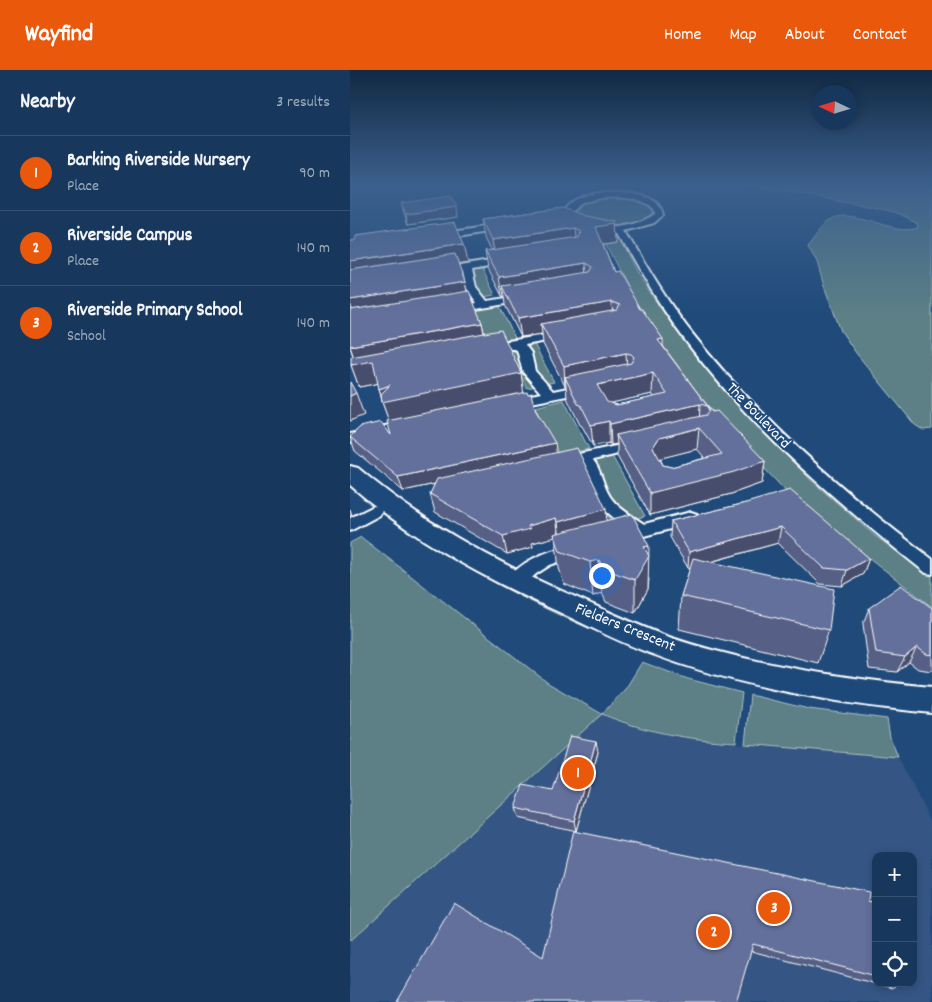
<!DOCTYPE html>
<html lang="en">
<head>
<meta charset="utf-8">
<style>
	body { margin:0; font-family:Dekko,sans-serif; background:#244365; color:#f1f3f6 }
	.controls { position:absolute; right:15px; bottom:15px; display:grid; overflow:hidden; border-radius:10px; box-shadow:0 2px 8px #0003 }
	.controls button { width:45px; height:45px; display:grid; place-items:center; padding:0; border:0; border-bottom:1px solid #365272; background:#17385c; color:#f1f3f6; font:25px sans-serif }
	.compass { position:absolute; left:462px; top:15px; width:45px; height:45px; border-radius:50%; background:#17385c; box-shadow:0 2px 8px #0003; rotate:274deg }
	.you { position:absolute; left:251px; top:505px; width:18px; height:18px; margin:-12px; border:4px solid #fff; border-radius:50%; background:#1a73e8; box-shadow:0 0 0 8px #1a73e833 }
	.badge { display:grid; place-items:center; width:32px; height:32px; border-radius:50%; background:#ea580c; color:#fff; font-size:16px; font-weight:700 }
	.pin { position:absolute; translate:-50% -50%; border:2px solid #fff; box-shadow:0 1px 5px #0006 }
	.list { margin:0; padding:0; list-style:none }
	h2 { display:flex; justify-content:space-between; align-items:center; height:65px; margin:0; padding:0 20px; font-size:21px }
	h2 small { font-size:16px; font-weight:400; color:#9eacbb }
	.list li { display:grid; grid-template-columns:32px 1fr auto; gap:15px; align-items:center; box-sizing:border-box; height:75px; padding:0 20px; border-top:1px solid #365272 }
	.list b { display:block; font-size:19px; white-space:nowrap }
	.list p { margin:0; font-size:16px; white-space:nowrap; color:#9eacbb }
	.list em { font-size:16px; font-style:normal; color:#9eacbb }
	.icon { flex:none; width:28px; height:28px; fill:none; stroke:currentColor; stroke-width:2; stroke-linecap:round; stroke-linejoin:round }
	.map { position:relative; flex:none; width:582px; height:932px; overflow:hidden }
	header { display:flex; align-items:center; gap:30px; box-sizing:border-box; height:70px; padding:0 25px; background:#ea580c; color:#fff }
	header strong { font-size:24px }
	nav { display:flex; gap:28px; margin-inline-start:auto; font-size:18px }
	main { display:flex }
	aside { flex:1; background:#17385c }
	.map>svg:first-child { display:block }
	.built { fill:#345584; fill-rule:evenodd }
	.green { fill:#5c8085; stroke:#aec0c2 }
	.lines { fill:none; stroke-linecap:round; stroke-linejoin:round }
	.street-casing { stroke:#fff; stroke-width:4 }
	.secondary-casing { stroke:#fff; stroke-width:4 }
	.street { fill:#1f4a7a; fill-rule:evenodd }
	.secondary { fill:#1f4a7a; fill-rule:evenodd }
	.wall { fill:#565f85; stroke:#fff; fill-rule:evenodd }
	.shaded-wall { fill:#464e6c; stroke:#fff }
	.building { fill:#646f9b; stroke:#fff; fill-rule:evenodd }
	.labels { text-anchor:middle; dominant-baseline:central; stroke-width:4; stroke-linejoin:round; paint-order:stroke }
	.street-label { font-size:16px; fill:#fff; stroke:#1f4a7a }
</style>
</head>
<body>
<header>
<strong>Wayfind</strong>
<nav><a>Home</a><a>Map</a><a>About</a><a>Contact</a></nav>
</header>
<main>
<aside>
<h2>Nearby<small>3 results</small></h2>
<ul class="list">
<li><span class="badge">1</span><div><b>Barking Riverside Nursery</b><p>Place</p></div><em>90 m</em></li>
<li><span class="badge">2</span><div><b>Riverside Campus</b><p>Place</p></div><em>140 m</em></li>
<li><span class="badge">3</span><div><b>Riverside Primary School</b><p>School</p></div><em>140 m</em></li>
</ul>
</aside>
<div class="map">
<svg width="582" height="932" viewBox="0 0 582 932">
	<rect width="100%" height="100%" fill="#1f4a7a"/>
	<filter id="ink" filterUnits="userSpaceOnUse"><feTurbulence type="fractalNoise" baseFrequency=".02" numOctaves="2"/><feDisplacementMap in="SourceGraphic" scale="10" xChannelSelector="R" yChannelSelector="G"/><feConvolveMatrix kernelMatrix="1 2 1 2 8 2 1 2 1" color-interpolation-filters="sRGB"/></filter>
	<g filter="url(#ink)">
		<path class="built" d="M11 467 198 613 241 638 276 654 359 671 548 687 582 754V932H0V473ZM526 786H563V913H526Z"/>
		<path class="green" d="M392 115H582V359L573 360 565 355 506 283 491 261 474 216 467 192 458 175C466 166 471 155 482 149 503 137 543 166 568 157L567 153C546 139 517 136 492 132 459 125 426 119 392 115Z
			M264 126C275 130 303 128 304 144 294 155 269 161 255 157 245 155 234 148 225 143L231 133Z
			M251 165H268L288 205 316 246 353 293 406 354 462 411 525 466 582 506V537L441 427 373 354 327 298 286 234Z
			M132 198 145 225 122 229 110 202Z
			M149 235 165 268 139 273 125 239Z
			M184 274 204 312 177 318 158 279Z
			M214 330 239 379 208 386 185 337Z
			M262 386 295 446 262 455 232 394Z
			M11 467 198 613 252 644 276 618 292 592 338 609 392 623 386 672C340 670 294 662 252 644L0 871V473Z
			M114 490 275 573C218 551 163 524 109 493Z
			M400 625 459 639 537 649 540 667 548 687 395 674Z"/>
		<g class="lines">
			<defs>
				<path id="street" d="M264 123C282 123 309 124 313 145L304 153 276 161C295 194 314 227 337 257 407 347 492 421 582 489V504L576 503C485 431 395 354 327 259 305 228 286 195 268 162 245 164 226 162 213 142 224 125 245 122 264 123ZM252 128C268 127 292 126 304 139L305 144C284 159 238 167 221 142L232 132Z
					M156 153 159 154V158L89 169 84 166 89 163Z
					M158 188 163 191 161 193 122 200 126 217 137 231 175 225 180 228 179 230 103 243 99 242 98 240 99 238 127 233 116 217 113 201 89 205 84 202 85 200Z
					M214 262 218 263 220 265 218 267 175 275 181 283 185 301 203 321 237 314 243 318 242 321 161 337 156 336 154 333 156 330 191 323 173 302 167 280C156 276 145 283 133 281L131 278 133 275Z
					M61 350 66 351 68 354 66 357 0 372V364Z
					M289 371 294 372 296 375 294 378 243 390C251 400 252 412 258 423 265 437 281 445 294 454L341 442 347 444 349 448 347 452 271 472 265 470 263 466 265 462 277 459 257 442 248 432 232 396 229 393 210 398 205 396 203 393 205 390 210 388Z
					M24 436 30 437 32 441 30 445 0 461V448Z
					M228 473 234 475 236 479 234 483 200 495 186 504 172 517 166 519 160 517 157 512C170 488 204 480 228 473Z"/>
				<path id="secondary" d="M0 396 8 398C70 451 140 489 214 522 249 537 283 554 319 567 398 594 498 609 582 617V643C489 634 389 617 302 584 266 571 233 553 198 537 127 504 59 467 0 415Z"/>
			</defs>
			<use href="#street" class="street-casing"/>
			<use href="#secondary" class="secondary-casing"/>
			<use href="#street" class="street"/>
			<use href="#secondary" class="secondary"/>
		</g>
		<path class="wall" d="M51 133 108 147 58 154 54 143Z
			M213 138 268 172 253 174 264 202 290 239 313 276 362 342 415 391 412 413 381 424 300 445 267 386V374L261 375 259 373 243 376 232 356 230 355 217 328 216 316H215L193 274 192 264 171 267 155 235 154 226H152L138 199 135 181 142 180 136 167 133 149ZM302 324 304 327 267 335 260 333ZM347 379 355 388 321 397 313 395 310 388Z
			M0 170 118 193 108 194 115 212 117 221 132 253 134 263 186 341 206 383 257 450 299 509 298 519 285 543 256 532 252 523 243 526 214 514 209 498 205 467 182 473 183 477 157 484 85 442 80 424 85 414 53 421 5 381 0 367 41 365 39 351 32 332 28 313 9 317 1 295 3 286 0 277V240H2L0 233Z
			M396 433 519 488 513 504 492 516 470 514 428 473 361 492 479 560 468 593 329 559 331 526 340 498H338L320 467 321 451Z
			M519 538H582V601L568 599 559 592 547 602 519 599 513 554Z
			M248 682 226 761 168 748 165 738 203 721Z
			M518 831 526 833V913H549L542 918 401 881 193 887Z"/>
		<path class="shaded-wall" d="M107 137 108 147 58 154 56 144Z
			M267 152 268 172 247 175 246 157Z
			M223 158 225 176 146 188 143 170Z
			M114 174 118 193 0 211V191Z
			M236 193 237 212 152 216 154 226H152L149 207Z
			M115 212 119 232 6 251 0 233V230Z
			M262 232 263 251 191 254 192 264 171 267 168 248Z
			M132 253 136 274 30 313 9 317 1 295 6 294 0 276Z
			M313 269V289L308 270Z
			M276 283 277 303 215 307 216 316H215L214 296Z
			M171 303 174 325 40 354 32 332 34 331 29 319 40 315Z
			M303 303 302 324 248 336 247 315Z
			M6 323 14 345 0 351V326Z
			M350 334 349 355 266 365 267 374 261 375 260 354Z
			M259 351V373L243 376 241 355Z
			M349 358 347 379 308 389 303 377 309 368Z
			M205 373 207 387 53 421 48 407Z
			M415 391 412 413 381 424 300 445V423Z
			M0 439 2 445 0 448Z
			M256 439 257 456 210 470 208 452Z
			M206 448 209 466 204 464 205 467 182 473 183 477 157 484 153 466 178 456Z
			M431 457 428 473 338 498 339 482Z
			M299 476 298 519 285 543V510L294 477Z
			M519 488 513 504 492 516 497 500Z
			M249 490 252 523 243 526 240 492Z
			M567 577 559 592 547 602 555 587Z
			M246 671 248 682 226 761 224 751Z"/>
		<path class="building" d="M101 126 107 137 56 144 51 133Z
			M213 138 234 146 267 152V154L246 157 264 202 268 201 290 239H292L313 269 308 270 362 342 367 341 415 391 384 402 300 423 266 365 356 345 359 341 357 336 350 334 260 354 259 351 241 355 231 335 228 334 215 307 281 293 284 287 281 284 276 283 214 296 191 254 267 240 270 235 262 232 168 248 152 216 240 202 243 197 236 193 149 207 135 181 227 167 229 161 223 158 143 170 133 149ZM303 303 317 324 267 335 257 332 247 315ZM349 358 372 384 321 397 313 395 303 377 309 368Z
			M105 152 114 174 0 191V170H5V166Z
			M105 184 115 212 0 230V200Z
			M119 221 132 253 0 276V240Z
			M151 260 171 303 32 332 31 324 40 315 29 319 23 291 1 295V287Z
			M0 312 6 323 0 326Z
			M177 322 178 324H181L186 341 205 373 48 407 0 367 10 357 31 352 41 365 37 351Z
			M227 378 256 439 208 452 206 448 178 456 180 459 153 466 80 424 87 409Z
			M440 420 519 488 497 500 474 498 431 457 339 482 321 451 396 433Z
			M282 444 299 476 294 477 299 486 285 510 254 499 249 490 240 492 210 481 204 464Z
			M343 488 484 519 479 560 331 526Z
			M551 515 582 538V585L576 584 567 577 555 587 526 583 519 538Z
			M220 666 246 671 224 751 165 738 173 715 203 721Z
			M223 761 519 822 518 831 526 833V906L403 874 386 932H47L104 833 193 887Z"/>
	</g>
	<linearGradient id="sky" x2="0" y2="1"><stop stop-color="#112943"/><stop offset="0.47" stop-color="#3c608d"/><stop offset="1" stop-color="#3c608d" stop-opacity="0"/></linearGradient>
	<rect width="582" height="245" fill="url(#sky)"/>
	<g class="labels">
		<g class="street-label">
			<text transform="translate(408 346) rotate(46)">The Boulevard</text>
			<text transform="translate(275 558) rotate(22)">Fielders Crescent</text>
		</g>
	</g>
</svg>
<div class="controls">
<button>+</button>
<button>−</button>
<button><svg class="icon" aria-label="locate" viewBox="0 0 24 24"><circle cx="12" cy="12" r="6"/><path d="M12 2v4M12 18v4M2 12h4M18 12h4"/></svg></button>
</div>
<svg class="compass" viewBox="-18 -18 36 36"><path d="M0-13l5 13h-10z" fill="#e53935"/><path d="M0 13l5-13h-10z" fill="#9eacbb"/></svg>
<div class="you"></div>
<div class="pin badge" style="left:228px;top:703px">1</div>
<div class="pin badge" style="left:364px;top:862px">2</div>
<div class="pin badge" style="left:424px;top:838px">3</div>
</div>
</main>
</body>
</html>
